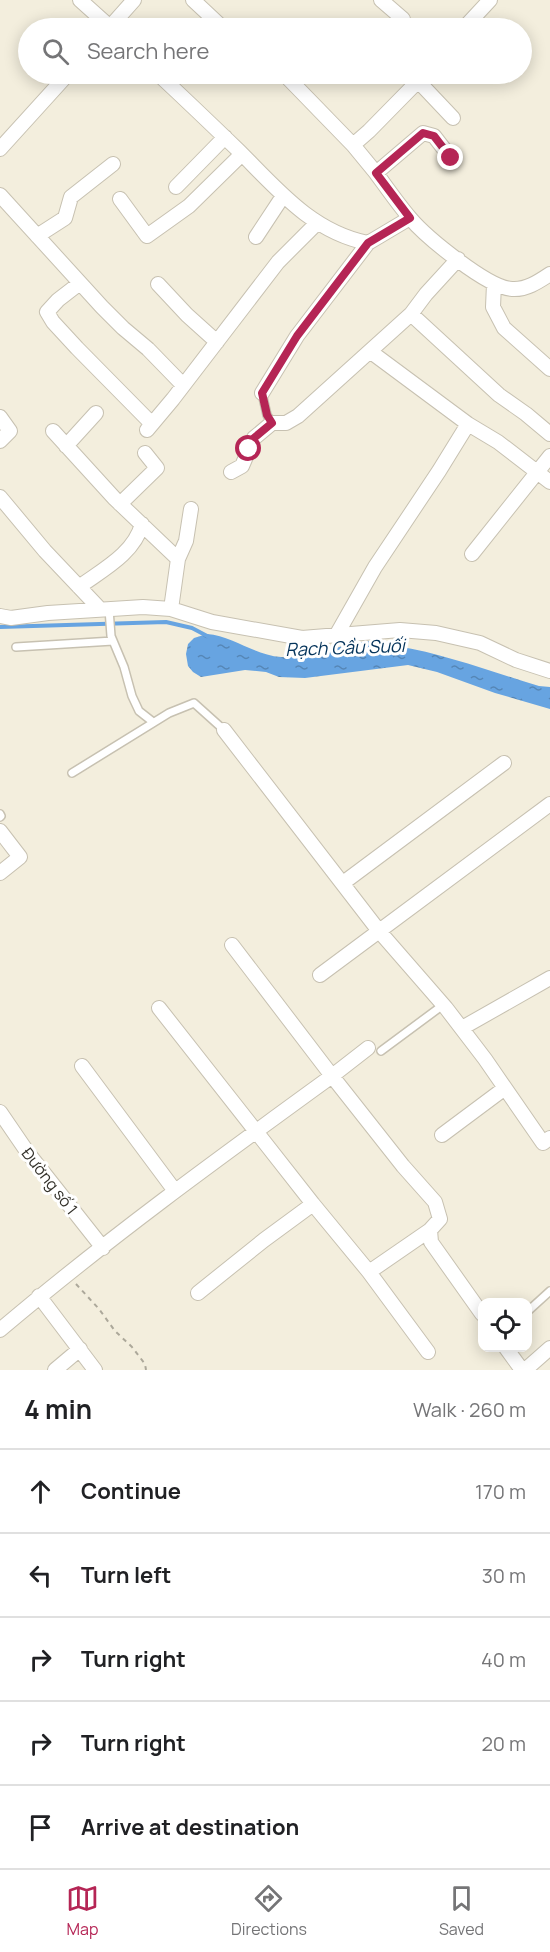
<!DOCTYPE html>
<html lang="en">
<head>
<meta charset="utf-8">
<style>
	body { margin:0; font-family:Manrope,sans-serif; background:#f6f6f6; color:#202124 }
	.controls { position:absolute; right:18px; bottom:18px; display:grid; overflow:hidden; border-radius:12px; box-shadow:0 3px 15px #0003 }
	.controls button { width:54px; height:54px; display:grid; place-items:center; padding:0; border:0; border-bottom:2px solid #e0e0e0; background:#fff; color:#202124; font:30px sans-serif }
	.stop { position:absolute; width:18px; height:18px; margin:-14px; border:4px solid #b52555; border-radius:50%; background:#fff }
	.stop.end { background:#b52555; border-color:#fff; box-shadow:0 2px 6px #0008 }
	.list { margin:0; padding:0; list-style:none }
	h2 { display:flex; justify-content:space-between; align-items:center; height:78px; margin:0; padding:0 24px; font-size:26px }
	h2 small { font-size:20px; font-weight:400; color:#757577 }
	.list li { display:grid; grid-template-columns:39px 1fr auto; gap:18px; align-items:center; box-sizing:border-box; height:84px; padding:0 24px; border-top:2px solid #e0e0e0 }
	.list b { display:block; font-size:22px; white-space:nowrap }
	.list em { font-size:20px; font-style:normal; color:#757577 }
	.icon { flex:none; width:33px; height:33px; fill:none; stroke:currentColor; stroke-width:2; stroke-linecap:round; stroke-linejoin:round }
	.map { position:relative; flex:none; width:550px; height:1370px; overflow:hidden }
	.search { position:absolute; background:#fff; box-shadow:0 3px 15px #0003; left:18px; right:18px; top:18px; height:66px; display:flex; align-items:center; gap:15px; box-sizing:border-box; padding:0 21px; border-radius:33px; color:#757577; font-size:22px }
	.sheet { height:498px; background:#fff }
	nav { display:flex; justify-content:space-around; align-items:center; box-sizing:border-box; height:84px; border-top:2px solid #e0e0e0; background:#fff; font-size:16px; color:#757577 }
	nav a { display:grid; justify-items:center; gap:3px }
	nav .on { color:#b52555 }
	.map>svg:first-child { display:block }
	.water { fill:url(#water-ripples) }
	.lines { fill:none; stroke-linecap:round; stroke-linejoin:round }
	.stream { stroke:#67a4e1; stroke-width:4 }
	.service-casing { stroke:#c7c1b1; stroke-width:10 }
	.minor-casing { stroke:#c7c1b1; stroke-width:16 }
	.path { stroke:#aca89a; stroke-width:2; stroke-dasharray:4.5 4.5; stroke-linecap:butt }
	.service { stroke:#fff; stroke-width:7 }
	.minor { stroke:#fff; stroke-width:14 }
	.route { stroke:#b52555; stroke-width:8 }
	.labels { text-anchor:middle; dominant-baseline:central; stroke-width:6; stroke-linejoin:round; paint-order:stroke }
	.street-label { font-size:16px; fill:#323029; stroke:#fff }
	.water-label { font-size:18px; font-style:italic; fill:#05345b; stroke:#fff }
</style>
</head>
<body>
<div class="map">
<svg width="550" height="1370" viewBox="0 0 550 1370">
	<defs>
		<pattern id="water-ripples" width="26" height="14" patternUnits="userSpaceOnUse" patternTransform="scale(1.5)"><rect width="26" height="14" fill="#67a4e1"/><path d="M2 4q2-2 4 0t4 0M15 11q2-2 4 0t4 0" fill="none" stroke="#5586b6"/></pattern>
	</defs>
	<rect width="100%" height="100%" fill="#f3eedd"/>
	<path class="water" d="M207 634C233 636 254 655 281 657 313 660 343 641 375 641 383 641 390 645 397 646 445 654 492 672 539 686L550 687V709L495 693 437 672 408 665 305 678 279 677 266 672 245 670 201 677 193 672 188 666 186 654 188 644 194 638Z"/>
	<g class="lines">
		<path class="stream" d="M0 627 166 622 192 628 209 637"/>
		<defs>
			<path id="service" d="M262 393 267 415 272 423
				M109 609 111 636 124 667 132 696 139 711 153 722
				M16 647 113 641
				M72 773 169 713 194 703 224 730
				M0 814 1 816 0 817
				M381 1051 443 1005
				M528 1311 550 1291"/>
			<path id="minor" d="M80 0 110 27 134 0
				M193 0 223 28
				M381 0 403 19
				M464 28 490 0
				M158 74C185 99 212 125 239 151 277 189 312 232 368 243L410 218
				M267 74H273
				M284 74 353 145 376 173 423 133 434 136 451 158
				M418 81 453 118
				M353 145 369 131 425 74
				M0 149 68 74
				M376 173C387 188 398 204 410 218 426 237 488 288 512 289 526 290 538 282 550 274
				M176 187 225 137
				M0 195 102 307 123 328 148 349 183 385
				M120 199 147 236 189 206 242 154
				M37 236 65 218 71 197 113 164
				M256 237 283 196
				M80 283 58 300 47 312 53 322 77 348 152 424
				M158 284 187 315 217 342
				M494 284 493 307 504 328 550 369
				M411 314 499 395 526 414 550 434
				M371 352 468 424 498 442 550 482
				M262 393 297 336 368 243
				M0 417 10 431 0 441
				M147 430 173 399 278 262 317 223
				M53 431 115 499 178 559 171 609
				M66 446 96 413
				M231 472 242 466 254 438 272 423H286L298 416 411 314 426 294 458 259
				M0 497 45 551 100 609
				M120 504 157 468 145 453
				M472 554 550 456
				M178 559 186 541 191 509
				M79 587C102 570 134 554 142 524
				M0 616 11 618 48 613 143 607 171 609 212 622 302 638 400 630 436 633 480 643 516 660 550 671
				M337 634 375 567 439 471 468 424
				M224 730 379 931 446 1008 485 1059 543 1143 550 1138
				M0 831 20 857 0 873
				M343 883 504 763
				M232 945 332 1076 368 1048
				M320 975 550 804
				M159 1008 313 1204 369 1272 428 1352
				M462 1028 550 978
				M82 1066 175 1191
				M0 1112 28 1153 103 1248
				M442 1135 505 1088
				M369 1272 430 1230
				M198 1293 264 1240 313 1204
				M39 1296 95 1370
				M0 1330C106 1240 219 1158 332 1076L403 1166 435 1202 440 1219 430 1230 431 1242 482 1314
				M506 1348 522 1370
				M55 1370 80 1349
				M525 1370 550 1348"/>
		</defs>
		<use href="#service" class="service-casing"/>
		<use href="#minor" class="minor-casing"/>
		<path class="path" d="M76 1284 99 1309 115 1331 132 1347 145 1364 146 1370"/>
		<use href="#service" class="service"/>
		<use href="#minor" class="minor"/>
	</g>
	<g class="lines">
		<path class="route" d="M249 449 254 438 272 423 267 415 262 393 297 336 368 243 410 218 376 173 423 133 434 136 451 158"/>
	</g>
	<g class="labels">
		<g class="street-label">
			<text transform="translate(50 1181) rotate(52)">Đường số 1</text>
		</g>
		<g class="water-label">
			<text transform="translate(345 647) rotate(-2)">Rạch Cầu Suối</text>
		</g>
	</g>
</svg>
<div class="controls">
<button><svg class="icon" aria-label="locate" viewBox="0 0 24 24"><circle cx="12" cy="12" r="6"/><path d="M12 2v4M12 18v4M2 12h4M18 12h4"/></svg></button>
</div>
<div class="stop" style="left:249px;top:449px"></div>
<div class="stop end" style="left:451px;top:158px"></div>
<div class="search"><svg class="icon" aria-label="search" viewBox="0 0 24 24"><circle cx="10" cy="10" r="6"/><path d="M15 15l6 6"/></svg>Search here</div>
</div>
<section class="sheet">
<h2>4 min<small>Walk · 260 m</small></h2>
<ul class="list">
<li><svg class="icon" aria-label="ahead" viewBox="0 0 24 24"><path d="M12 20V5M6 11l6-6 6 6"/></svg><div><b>Continue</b></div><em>170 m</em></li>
<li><svg class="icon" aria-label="left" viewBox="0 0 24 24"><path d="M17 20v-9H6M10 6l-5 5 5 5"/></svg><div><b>Turn left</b></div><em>30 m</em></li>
<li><svg class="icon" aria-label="right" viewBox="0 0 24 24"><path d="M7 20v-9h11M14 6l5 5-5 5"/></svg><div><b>Turn right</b></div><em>40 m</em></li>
<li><svg class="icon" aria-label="right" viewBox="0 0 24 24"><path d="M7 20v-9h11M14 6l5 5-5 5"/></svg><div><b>Turn right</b></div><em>20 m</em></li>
<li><svg class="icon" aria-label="arrive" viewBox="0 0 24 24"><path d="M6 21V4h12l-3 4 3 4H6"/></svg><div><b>Arrive at destination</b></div></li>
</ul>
</section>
<nav>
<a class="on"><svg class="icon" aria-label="map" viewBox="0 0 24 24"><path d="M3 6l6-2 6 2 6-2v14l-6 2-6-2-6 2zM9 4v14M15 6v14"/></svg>Map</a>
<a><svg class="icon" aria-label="directions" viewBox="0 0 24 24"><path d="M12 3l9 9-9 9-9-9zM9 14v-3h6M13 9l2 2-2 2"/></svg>Directions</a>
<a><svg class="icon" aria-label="saved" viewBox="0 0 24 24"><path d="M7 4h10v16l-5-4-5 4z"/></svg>Saved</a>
</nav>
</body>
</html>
